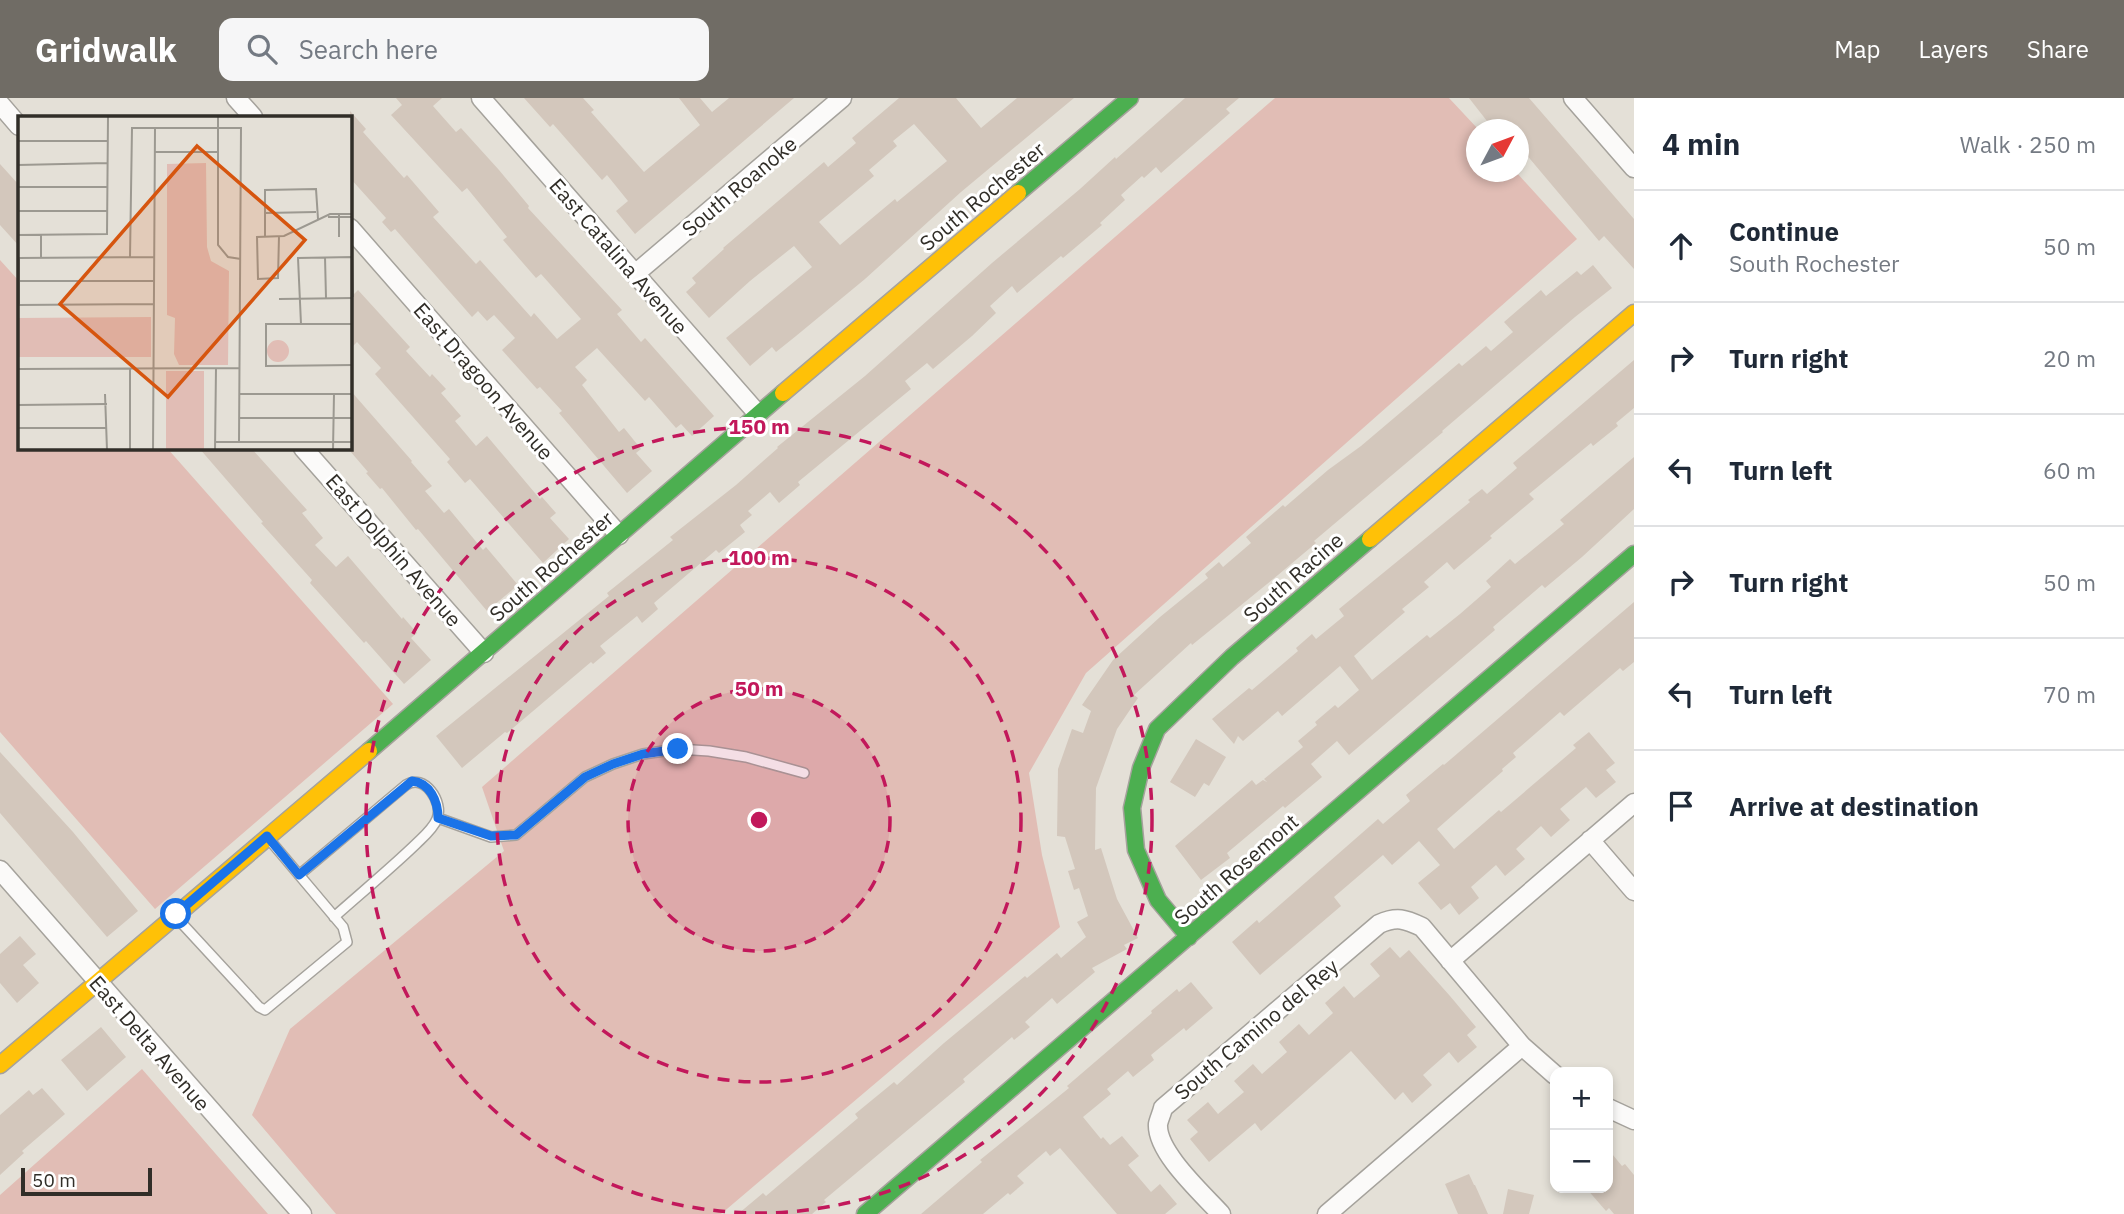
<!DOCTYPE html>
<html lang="en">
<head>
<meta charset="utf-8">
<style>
	body { margin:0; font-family:"IBM Plex Sans",sans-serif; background:#f6f6f7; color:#1f2937 }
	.controls { position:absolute; right:21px; bottom:21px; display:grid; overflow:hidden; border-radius:14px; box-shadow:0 4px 10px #0003 }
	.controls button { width:63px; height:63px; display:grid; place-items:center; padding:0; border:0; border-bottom:2px solid #e0e1e3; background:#fff; color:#1f2937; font:35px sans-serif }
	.compass { position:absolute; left:1466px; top:21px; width:63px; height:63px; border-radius:50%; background:#fff; box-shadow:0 4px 10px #0003; rotate:49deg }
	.scale { position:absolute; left:21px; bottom:18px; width:131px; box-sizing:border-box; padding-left:7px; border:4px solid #312e28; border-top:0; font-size:19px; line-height:24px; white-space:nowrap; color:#312e28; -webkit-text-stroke:5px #fff; paint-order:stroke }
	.stop { position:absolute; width:21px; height:21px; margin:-16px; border:5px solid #1a73e8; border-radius:50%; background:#fff }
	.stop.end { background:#1a73e8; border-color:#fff; box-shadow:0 2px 7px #0008 }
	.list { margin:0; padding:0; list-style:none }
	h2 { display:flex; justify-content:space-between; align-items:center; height:91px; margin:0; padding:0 28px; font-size:30px }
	h2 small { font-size:23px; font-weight:400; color:#747a83 }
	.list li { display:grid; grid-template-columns:46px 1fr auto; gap:21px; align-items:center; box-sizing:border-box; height:112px; padding:0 28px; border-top:2px solid #e0e1e3 }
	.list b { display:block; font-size:26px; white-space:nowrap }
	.list p { margin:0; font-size:23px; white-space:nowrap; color:#747a83 }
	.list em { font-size:23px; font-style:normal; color:#747a83 }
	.icon { flex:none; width:38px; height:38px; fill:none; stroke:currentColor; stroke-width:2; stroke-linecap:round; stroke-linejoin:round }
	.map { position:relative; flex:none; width:1634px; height:1116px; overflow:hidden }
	header { display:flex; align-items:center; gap:42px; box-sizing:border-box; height:98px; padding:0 35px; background:#706c65; color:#fff }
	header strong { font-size:33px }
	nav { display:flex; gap:38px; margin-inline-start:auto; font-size:24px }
	.search { width:490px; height:63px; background:#f6f6f7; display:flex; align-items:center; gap:18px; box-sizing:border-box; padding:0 24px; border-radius:14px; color:#747a83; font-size:26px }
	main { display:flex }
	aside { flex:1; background:#fff }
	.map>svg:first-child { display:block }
	.green { fill:#e1bdb5 }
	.building { fill:#d3c7bc; fill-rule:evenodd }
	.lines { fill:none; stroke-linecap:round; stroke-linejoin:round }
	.lane-casing { stroke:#a5a29c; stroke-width:12 }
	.street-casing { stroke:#a5a29c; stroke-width:21 }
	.fast-casing { stroke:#a5a29c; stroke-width:19 }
	.slow-casing { stroke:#a5a29c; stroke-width:19 }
	.lane { stroke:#fbfaf9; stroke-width:9 }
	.street { stroke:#fbfaf9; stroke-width:18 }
	.fast { stroke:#4caf50; stroke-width:16 }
	.slow { stroke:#ffc107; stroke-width:16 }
	.route { stroke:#1a73e8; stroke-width:9 }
	.ring { fill:none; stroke:#c2185b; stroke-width:3.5; stroke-dasharray:12 9 }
	.labels { text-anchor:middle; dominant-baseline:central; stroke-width:6; stroke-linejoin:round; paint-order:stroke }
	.street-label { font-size:21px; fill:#312e28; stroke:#fff }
	.inset-road { fill:none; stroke:#9c9991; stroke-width:2 }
	.view { fill:#d6550f; fill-opacity:0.15; stroke:#d6550f; stroke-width:3.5 }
	.inset-edge { fill:none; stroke:#312e28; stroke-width:3.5 }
	.centre { fill:#c2185b; stroke:#fff; stroke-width:3.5 }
	.ring-label { font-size:21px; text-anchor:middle; font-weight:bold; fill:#c2185b; stroke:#fff; stroke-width:6; stroke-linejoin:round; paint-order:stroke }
</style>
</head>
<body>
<header>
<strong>Gridwalk</strong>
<div class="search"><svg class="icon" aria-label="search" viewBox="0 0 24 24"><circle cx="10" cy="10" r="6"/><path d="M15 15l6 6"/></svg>Search here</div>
<nav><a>Map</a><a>Layers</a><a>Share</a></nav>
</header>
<main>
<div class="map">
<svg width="1634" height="1116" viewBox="0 0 1634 1116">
	<rect width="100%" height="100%" fill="#e4e0d7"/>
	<path class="green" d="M1275 0H1449L1478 31 1476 74H1516L1577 141 1086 575 1029 675 1042 757 1060 829 721 1116H336L252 1017 290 931 504 753 482 689Z
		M0 162 19 183V350H167L393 606 155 811 0 634Z
		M142 971 268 1116H0V1097Z"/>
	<path class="building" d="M396 0H442L433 8 456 34 461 30 499 72 529 108 528 110 622 212 617 216 641 244 645 240 714 318 692 338 681 326 676 330 649 299 645 303 597 250 575 269 587 282 582 287 619 334 624 330 641 351 636 355 652 373 627 395 559 315 562 313 540 289 537 291 502 252 515 240 494 217 487 223 478 213 472 219 395 131 391 134 382 124 386 120 350 80V13L366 31 363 34 404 80 407 77 439 114 433 119 476 166 480 162 531 219 534 215 557 241 581 221 541 176 536 180 503 142 507 139 467 90 462 94 391 17 402 7Z
		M524 0H583L594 12 591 14 644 74 700 27 679 0H700L712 14 729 0H794L635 136 616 113 628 103 607 77 602 82 553 26 550 29Z
		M899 0H956L981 30 1017 0H1074L961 94 865 181 796 238 776 254 772 249 750 268 726 240 812 169 794 148 750 183 709 220 686 194 696 185 692 180 724 151 723 150 824 64 828 69 856 45 852 40ZM914 26 947 63 897 104 895 101 840 147 819 124 874 78 869 72 897 48 893 43Z
		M1185 0H1239L1226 11 1230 15 1161 75 1156 69 1144 80 1142 78 1121 97 1125 102 1100 125 1102 127 1063 160 1061 158 1017 195 1012 188 990 208 996 215 972 238 933 271 927 265 905 283 911 291 798 384 800 387 779 405 770 394 748 413 752 417 740 427 745 434 719 455 716 452 654 505 658 511 642 525 637 518 600 548 606 555 593 566 591 564 507 635 505 634 462 670 436 638 609 498 607 495 673 442 670 439 736 387 778 350 777 349 865 278 992 165 1080 91 1115 59 1116 61Z
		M1469 0H1529L1634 121V171L1604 138 1599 143 1525 55 1518 60V32H1494Z
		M0 66 19 87V148L0 127Z
		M1593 167 1612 190 1575 219 1442 333 1443 334 1314 443 1316 445 1278 477 1192 547 1191 545 1134 597 1138 600 1117 631 1096 690 1095 752 1101 750 1117 801 1138 840 1124 847 1127 851 1092 870 1095 874 1057 906 1052 900 1025 924 1030 929 1014 942 1012 939 963 981 965 984 824 1102 826 1104 812 1116H738L763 1095 766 1098 858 1020 855 1016 894 984 897 987 944 945 1025 878 1027 880 1057 855 1061 860 1086 839 1077 824 1088 818 1079 790 1074 792 1068 773 1075 771 1065 739 1057 738 1058 671 1072 631 1083 635 1091 613 1082 607 1113 562 1160 519 1208 480 1205 476 1219 464 1223 469 1251 445 1246 439 1283 407 1285 409 1328 372 1361 348 1459 265 1462 268 1486 248 1491 253 1513 234 1504 224 1541 192 1546 198 1577 173 1581 177Z
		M358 192 410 249 406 253 430 279 432 276 446 291 441 295 461 318 455 323 476 348 487 338 540 401 542 399 556 415 550 420 569 441 543 465 470 381 465 385 447 364 450 361 375 276 381 270 357 244 350 251V200Z
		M1634 262V310L1616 325 1618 328 1593 348 1591 345 1529 396 1534 401 1490 438 1492 440 1454 472 1447 464 1424 484 1429 489 1402 511 1405 514 1354 558 1372 582 1427 537 1430 540 1460 516 1491 489 1486 483 1510 461 1515 466 1564 426 1560 422 1634 359V411L1582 459 1545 490 1542 487 1493 529 1495 532 1349 657 1337 643 1311 666 1322 679 1285 710 1283 708 1227 755 1230 760 1201 782 1175 748 1252 682 1256 687 1263 682 1267 684 1264 681 1303 649 1298 643 1317 627 1315 624 1335 607 1338 610 1359 592 1340 568 1282 618 1278 613 1243 643 1238 638 1234 646 1212 621 1249 590 1252 592 1298 553 1296 550 1312 536 1316 541 1344 518 1339 511 1470 404 1468 402 1482 391 1487 396 1517 370 1513 365Z
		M350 292 412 363 411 364 432 388 425 393 444 415 449 411 483 452 486 449 518 487 487 513 418 431 416 432 382 390 380 391 366 375 368 374 350 353Z
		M199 350H251L307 412 302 415 323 440 315 447 336 469 348 458 402 521 403 519 417 535 411 540 431 562 404 586 366 543 364 545 310 485 312 482 261 425 263 424Z
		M1634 504V564L1623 573 1620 570 1564 618 1560 614 1513 655 1516 659 1502 671 1503 673 1437 731 1454 751 1499 712 1501 714 1576 650 1573 647 1589 634 1615 665 1606 672 1616 684 1596 700 1586 689 1560 711 1570 722 1551 739 1541 728 1516 751 1525 761 1505 778 1496 767 1471 789 1479 800 1459 817 1450 805 1441 812 1418 785 1440 767 1419 743 1392 767 1383 757 1334 799 1341 808 1260 877 1232 844 1257 822 1259 825 1378 721 1383 726 1410 703 1406 697 1443 666 1444 667Z
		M1196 641 1226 659 1209 688 1204 685 1195 699 1170 684Z
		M0 654 73 734 138 813 107 839 0 715Z
		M20 838 36 856 23 867 39 885 17 905 0 885V856Z
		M1390 849 1400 860 1409 852 1450 898 1476 929 1467 937 1477 949 1458 965 1449 954 1423 977 1432 987 1412 1005 1403 994 1395 1002 1351 953 1261 1033 1255 1025 1209 1064 1190 1041 1198 1034 1187 1022 1208 1004 1218 1016 1244 994 1234 983 1253 966 1262 976 1287 954 1279 944 1299 926 1309 937 1333 915 1325 905 1344 888 1354 900 1380 878 1370 866Z
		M1191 884 1213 910 1186 933 1184 930 1151 957 1154 962 1133 979 1128 973 1107 991 1111 996 1083 1019 1101 1041 1103 1039 1110 1047 1122 1038 1139 1058 1128 1067 1151 1094 1160 1086 1177 1106 1165 1116H1117L1060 1050 1050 1058 1046 1053 1017 1078 1024 1085 1010 1097 1008 1095 983 1116H921L982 1064 980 1062 1069 990 1067 988 1152 915 1151 913 1177 891 1179 894Z
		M101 929 126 959 87 993 61 962Z
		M42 990 65 1016 22 1053 24 1055 0 1077V1017L29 992 33 997Z
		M1608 1051 1622 1068 1625 1066 1634 1077V1116H1614L1609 1110 1606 1113 1586 1090H1608Z
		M1469 1076 1474 1087H1475L1488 1116H1458L1445 1086Z
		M1508 1091 1534 1097 1529 1116H1503Z"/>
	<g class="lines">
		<defs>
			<path id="lane" d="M438 720 491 739 516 737 585 679 613 666 643 656 678 651 709 653 746 659 804 675
				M299 777 406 687C424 675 444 704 437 721 433 731 423 739 416 746 390 771 361 795 334 819
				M176 819 259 909 265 912 347 844 343 829 268 740"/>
			<path id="street" d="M236 0 253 19
				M481 0 758 316
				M1573 0 1634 70
				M0 6 19 28
				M350 130 619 437
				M635 176 842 0
				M303 350 484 555
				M1590 742 1634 793
				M0 772 302 1116
				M1450 863 1634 705
				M1608 1010 1634 1022
				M1221 1116C1203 1096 1156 1054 1158 1026 1159 1021 1162 1015 1163 1010L1379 826C1397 818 1405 821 1422 829L1522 948 1555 977
				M1327 1116 1522 948"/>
			<path id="fast" d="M1018 95 1130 0
				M369 653 783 295
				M1189 839 1158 802 1136 752 1132 710 1141 670 1157 631 1232 559 1370 441
				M865 1116 1634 456"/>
			<path id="slow" d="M783 295 1018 95
				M1370 441 1634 215
				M0 967 369 653"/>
		</defs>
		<use href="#lane" class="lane-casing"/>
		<use href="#street" class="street-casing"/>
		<use href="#fast" class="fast-casing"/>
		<use href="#slow" class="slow-casing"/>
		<use href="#lane" class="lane"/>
		<use href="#street" class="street"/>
		<use href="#fast" class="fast"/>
		<use href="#slow" class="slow"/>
	</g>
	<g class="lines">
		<path class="route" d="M176 816 267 738 299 777 412 683C430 685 438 703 438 720L491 738 516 737 585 679 613 666 643 656 678 651"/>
	</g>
	<circle cx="759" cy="722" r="131" fill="#c2185b" fill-opacity=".12"/>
	<g class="ring">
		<circle cx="759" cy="722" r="131"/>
		<circle cx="759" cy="722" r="262"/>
		<circle cx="759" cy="722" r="393"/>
	</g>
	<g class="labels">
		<g class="street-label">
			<text transform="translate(739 88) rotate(-40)">South Roanoke</text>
			<text transform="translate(982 98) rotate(-40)">South Rochester</text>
			<text transform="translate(619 158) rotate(49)">East Catalina Avenue</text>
			<text transform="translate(484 283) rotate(49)">East Dragoon Avenue</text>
			<text transform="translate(394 452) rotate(49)">East Dolphin Avenue</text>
			<text transform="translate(551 468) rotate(-41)">South Rochester</text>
			<text transform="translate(1293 479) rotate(-41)">South Racine</text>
			<text transform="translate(1236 771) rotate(-41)">South Rosemont</text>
			<text transform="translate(1256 931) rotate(-40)">South Camino del Rey</text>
			<text transform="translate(150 945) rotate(49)">East Delta Avenue</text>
		</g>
	</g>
	<g transform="translate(18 18)">
		<rect width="334" height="334" fill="#e4e0d7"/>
		<path d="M188 47 189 131 193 145 211 155 210 249H161L156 238 157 202 149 199V48ZM133 201V241H0V202ZM249 235a11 11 0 1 1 22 0a11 11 0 1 1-22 0ZM148 255H186V334H148Z" fill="#e1bdb5"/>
		<path class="inset-road" d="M200 1V129L210 141 223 143M0 25H90M137 36H199M0 49 90 47M0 71H89M0 95H89M247 97 298 96M321 99V121M310 101H335M0 119 89 118 90 1M23 119V142M247 120V74L298 73 300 103M261 120 260 162 240 163 239 121 266 120 312 98H335M112 141 114 12H223L221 326M307 141 308 182M334 141 335 181M0 142 136 141M1 142V189M0 165H136M261 183 335 182M0 189 136 188M283 208 280 142 335 141M335 208H248V250L335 249M112 252V334M0 253 222 252M87 278 89 334M221 278H335M0 289 89 288M221 302H335M0 312H89M198 326H335M135 334 137 12M197 334 198 252M315 334 316 278"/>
		<path class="view" d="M179 30 287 124 150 281 42 188Z"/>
		<rect width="334" height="334" class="inset-edge"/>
	</g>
	<circle cx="759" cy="722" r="10" class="centre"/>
	<g class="ring-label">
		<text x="759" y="336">150 m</text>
		<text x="759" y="467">100 m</text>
		<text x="759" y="598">50 m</text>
	</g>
</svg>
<div class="controls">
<button>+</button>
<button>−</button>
</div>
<svg class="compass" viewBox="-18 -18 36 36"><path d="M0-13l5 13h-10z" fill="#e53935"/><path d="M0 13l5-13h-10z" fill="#747a83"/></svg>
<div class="scale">50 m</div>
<div class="stop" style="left:176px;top:816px"></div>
<div class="stop end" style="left:678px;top:651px"></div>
</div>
<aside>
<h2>4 min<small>Walk · 250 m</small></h2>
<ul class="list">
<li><svg class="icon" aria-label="ahead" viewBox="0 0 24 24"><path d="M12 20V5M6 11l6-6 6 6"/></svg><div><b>Continue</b><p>South Rochester</p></div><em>50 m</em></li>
<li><svg class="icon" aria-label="right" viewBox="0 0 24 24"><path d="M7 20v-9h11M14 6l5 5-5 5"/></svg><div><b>Turn right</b></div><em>20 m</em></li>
<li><svg class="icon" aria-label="left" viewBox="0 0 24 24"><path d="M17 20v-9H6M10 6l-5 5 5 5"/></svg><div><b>Turn left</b></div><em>60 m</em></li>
<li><svg class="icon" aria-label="right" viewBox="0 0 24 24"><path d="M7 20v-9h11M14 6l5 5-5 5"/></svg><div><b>Turn right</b></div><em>50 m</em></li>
<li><svg class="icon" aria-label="left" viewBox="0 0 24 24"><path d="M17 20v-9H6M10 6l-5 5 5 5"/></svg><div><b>Turn left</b></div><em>70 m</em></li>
<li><svg class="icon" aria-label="arrive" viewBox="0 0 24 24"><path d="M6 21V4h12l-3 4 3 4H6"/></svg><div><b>Arrive at destination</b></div></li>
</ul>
</aside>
</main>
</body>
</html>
